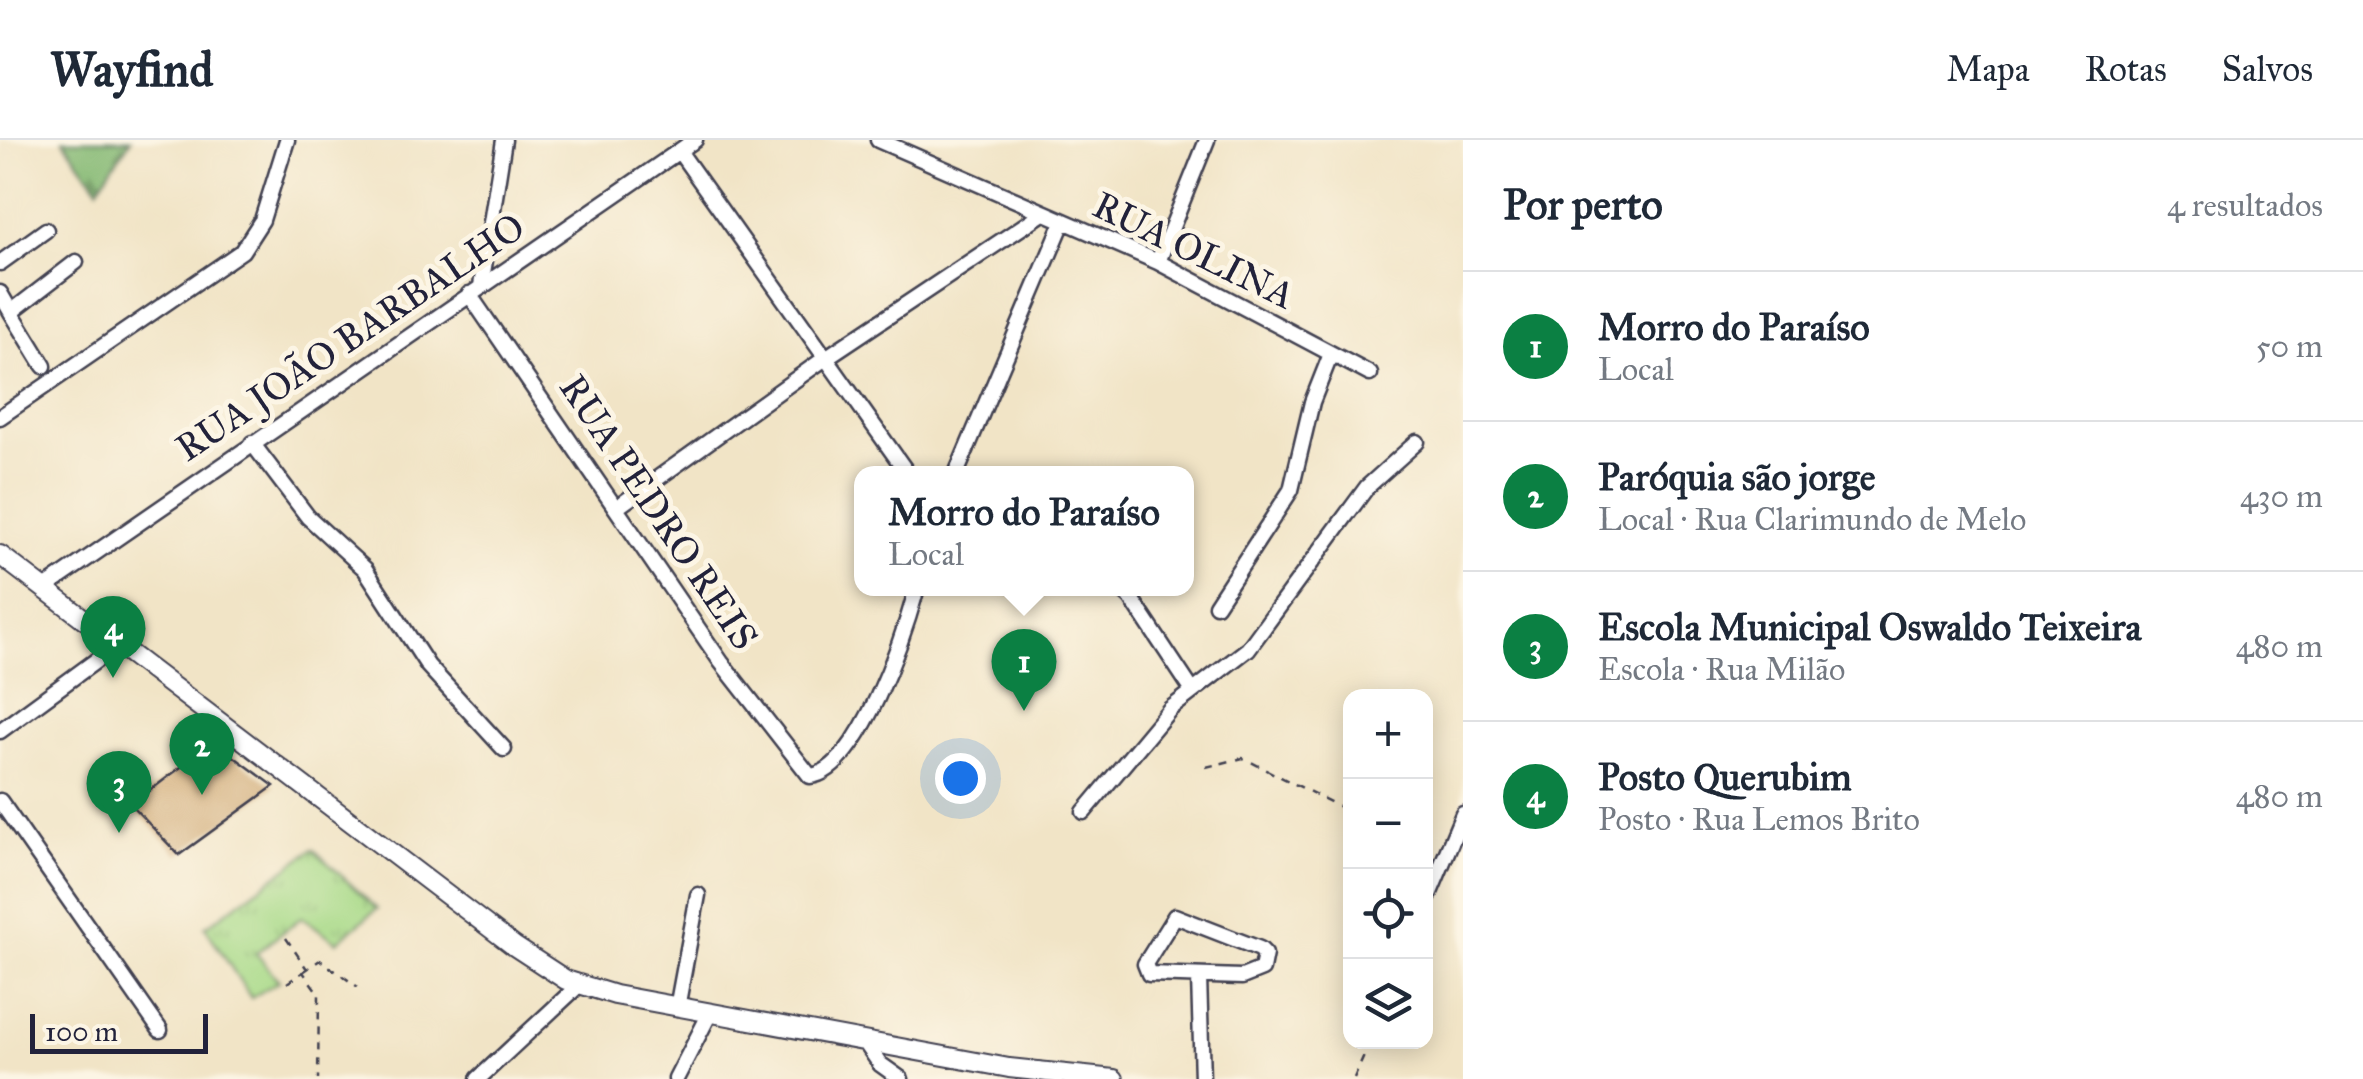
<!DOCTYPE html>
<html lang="pt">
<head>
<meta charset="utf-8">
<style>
	body { margin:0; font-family:"IM FELL Great Primer",serif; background:#f6f6f7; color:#1f2937 }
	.controls { position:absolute; right:30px; bottom:30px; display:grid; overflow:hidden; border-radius:20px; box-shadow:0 5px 25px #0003 }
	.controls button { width:90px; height:90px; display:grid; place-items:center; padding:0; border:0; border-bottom:2px solid #e0e1e3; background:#fff; color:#1f2937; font:50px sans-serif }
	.scale { position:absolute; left:30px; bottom:25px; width:178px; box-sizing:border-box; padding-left:10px; border:5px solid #22223b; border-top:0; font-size:28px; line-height:35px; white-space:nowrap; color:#22223b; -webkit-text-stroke:8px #fcf5e5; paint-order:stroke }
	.you { position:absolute; left:960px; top:638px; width:35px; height:35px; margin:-25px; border:8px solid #fff; border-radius:50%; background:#1a73e8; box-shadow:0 0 0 15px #1a73e833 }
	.badge { display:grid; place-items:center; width:65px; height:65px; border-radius:50%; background:#0b8043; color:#fff; font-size:32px; font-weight:700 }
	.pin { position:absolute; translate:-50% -82px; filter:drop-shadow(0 2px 5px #0008) }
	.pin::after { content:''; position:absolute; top:52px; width:35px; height:30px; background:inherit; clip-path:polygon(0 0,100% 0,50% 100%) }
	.popup { position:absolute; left:854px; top:326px; width:340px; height:130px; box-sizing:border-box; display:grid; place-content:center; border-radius:20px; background:#fff; filter:drop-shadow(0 2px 8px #0005); font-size:32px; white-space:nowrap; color:#747a83 }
	.popup b { font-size:38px; color:#1f2937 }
	.popup::after { content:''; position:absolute; left:50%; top:100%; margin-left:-20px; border:20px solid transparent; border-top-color:#fff }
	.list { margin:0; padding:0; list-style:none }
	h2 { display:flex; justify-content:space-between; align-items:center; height:130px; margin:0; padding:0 40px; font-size:42px }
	h2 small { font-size:32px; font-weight:400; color:#747a83 }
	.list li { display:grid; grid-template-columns:65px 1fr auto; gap:30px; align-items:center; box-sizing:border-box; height:150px; padding:0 40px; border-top:2px solid #e0e1e3 }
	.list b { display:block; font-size:38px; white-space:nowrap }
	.list p { margin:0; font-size:32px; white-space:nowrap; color:#747a83 }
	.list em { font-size:32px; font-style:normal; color:#747a83 }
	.icon { flex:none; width:55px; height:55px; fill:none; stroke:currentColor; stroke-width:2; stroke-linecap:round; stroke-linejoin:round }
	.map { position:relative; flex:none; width:1463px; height:939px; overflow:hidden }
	header { display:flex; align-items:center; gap:60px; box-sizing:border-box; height:140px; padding:0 50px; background:#fff; border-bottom:2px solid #e0e1e3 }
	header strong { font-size:48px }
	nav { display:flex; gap:55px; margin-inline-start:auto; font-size:35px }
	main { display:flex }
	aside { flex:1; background:#fff }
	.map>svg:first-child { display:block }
	.forest { fill:url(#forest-firs); stroke:#546e58; stroke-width:2.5 }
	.park { fill:url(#park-tufts); stroke:#667e62; stroke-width:2.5 }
	.building { fill:#cea670 }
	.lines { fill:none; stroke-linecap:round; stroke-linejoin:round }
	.minor-casing { stroke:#413f50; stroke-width:19 }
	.major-casing { stroke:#413f50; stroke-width:22 }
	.path { stroke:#413f50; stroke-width:2.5; stroke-dasharray:8 8; stroke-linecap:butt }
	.minor { stroke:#fff; stroke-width:14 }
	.major { stroke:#fff; stroke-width:18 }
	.labels { text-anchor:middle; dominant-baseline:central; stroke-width:10; stroke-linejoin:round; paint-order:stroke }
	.street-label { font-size:38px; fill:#22223b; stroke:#fcf5e5 }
</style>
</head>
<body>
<header>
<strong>Wayfind</strong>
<nav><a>Mapa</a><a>Rotas</a><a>Salvos</a></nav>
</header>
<main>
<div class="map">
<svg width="1463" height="939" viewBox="0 0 1463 939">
	<defs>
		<pattern id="forest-firs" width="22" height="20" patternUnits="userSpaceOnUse" patternTransform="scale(2.5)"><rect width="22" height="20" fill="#86ba75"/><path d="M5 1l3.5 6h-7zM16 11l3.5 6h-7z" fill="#6d9761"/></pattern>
		<pattern id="park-tufts" width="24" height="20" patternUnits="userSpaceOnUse" patternTransform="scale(2.5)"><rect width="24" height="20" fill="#a9da89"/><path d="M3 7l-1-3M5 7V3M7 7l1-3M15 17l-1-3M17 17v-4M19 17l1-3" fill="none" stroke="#91bb77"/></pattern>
	</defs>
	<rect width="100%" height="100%" fill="#fcf5e5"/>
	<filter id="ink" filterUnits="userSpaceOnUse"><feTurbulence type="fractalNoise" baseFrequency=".01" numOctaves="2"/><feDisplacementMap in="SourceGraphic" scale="20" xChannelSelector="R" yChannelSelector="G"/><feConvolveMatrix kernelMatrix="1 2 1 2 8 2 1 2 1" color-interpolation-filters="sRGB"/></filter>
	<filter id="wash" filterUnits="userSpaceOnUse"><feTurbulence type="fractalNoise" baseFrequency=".0048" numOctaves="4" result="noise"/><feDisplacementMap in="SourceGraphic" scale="40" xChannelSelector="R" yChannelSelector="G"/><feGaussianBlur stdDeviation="2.25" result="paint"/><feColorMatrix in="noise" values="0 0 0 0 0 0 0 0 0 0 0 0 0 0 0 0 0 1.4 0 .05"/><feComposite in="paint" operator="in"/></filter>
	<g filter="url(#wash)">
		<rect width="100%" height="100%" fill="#f1e4c6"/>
		<path class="forest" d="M63 0H131L98 48Z"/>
		<path class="park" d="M313 709 377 769 337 802 302 777 256 813 279 841 251 858 205 787Z"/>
		<g id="blocks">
			<path class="building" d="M214 602 274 646 179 715 131 665Z"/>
		</g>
	</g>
	<g filter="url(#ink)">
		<use href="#blocks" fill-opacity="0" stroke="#413f50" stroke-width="2.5"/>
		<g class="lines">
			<defs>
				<path id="minor" d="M878 0 1158 122 1370 234
					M679 11 908 334
					M1158 122 1207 0
					M0 123 46 90
					M481 146 504 0
					M0 153 11 172 76 122
					M469 154 721 522 810 636C860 632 905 491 917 448
					M11 172 44 226
					M0 277 242 111 262 80 287 0
					M252 303 308 377 365 429 428 526 504 609
					M956 334 1063 82
					M619 366 824 219 1043 73
					M1120 448 1131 458 1192 550
					M43 449 695 0
					M1216 465 1291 350 1312 262 1331 214
					M0 591 116 506
					M0 661 160 890
					M1084 672 1170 569 1248 509 1367 347 1417 302
					M1426 762 1463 674
					M1175 776 1260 809 1265 814 1262 829 1242 837 1149 834 1145 824Z
					M1199 837 1202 939
					M677 868 698 755
					M865 902 880 924 901 939
					M478 939 579 845
					M676 939 710 873"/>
				<path id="major" d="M0 415 514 806 566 840 615 855 1009 928 1114 939"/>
			</defs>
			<use href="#minor" class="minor-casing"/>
			<use href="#major" class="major-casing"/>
			<path class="path" d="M1206 627 1243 618 1350 672
				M286 798 307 829
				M303 832 320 820 358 847
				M287 843 303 832 319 854 318 939
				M1354 939 1370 902"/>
			<use href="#minor" class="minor"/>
			<use href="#major" class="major"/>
		</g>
	</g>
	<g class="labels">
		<g class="street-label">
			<text transform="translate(1194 110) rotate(26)">RUA OLINA</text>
			<text transform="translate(350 197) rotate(-34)">RUA JOÃO BARBALHO</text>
			<text transform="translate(659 372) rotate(56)">RUA PEDRO REIS</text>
		</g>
	</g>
</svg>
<div class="controls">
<button>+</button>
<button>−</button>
<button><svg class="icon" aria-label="locate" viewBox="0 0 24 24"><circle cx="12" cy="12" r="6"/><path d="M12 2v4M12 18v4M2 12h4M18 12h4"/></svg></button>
<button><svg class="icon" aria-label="layers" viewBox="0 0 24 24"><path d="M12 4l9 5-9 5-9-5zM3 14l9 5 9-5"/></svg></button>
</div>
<div class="scale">100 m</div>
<div class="you"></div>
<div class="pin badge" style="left:1024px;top:571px">1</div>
<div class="popup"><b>Morro do Paraíso</b>Local</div>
<div class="pin badge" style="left:202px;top:655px">2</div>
<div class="pin badge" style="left:119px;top:693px">3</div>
<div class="pin badge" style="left:113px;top:538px">4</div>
</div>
<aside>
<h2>Por perto<small>4 resultados</small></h2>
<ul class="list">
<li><span class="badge">1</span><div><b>Morro do Paraíso</b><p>Local</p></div><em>50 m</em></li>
<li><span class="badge">2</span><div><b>Paróquia são jorge</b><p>Local · Rua Clarimundo de Melo</p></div><em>430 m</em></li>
<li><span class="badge">3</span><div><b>Escola Municipal Oswaldo Teixeira</b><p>Escola · Rua Milão</p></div><em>480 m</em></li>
<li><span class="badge">4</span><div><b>Posto Querubim</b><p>Posto · Rua Lemos Brito</p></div><em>480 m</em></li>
</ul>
</aside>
</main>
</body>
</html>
